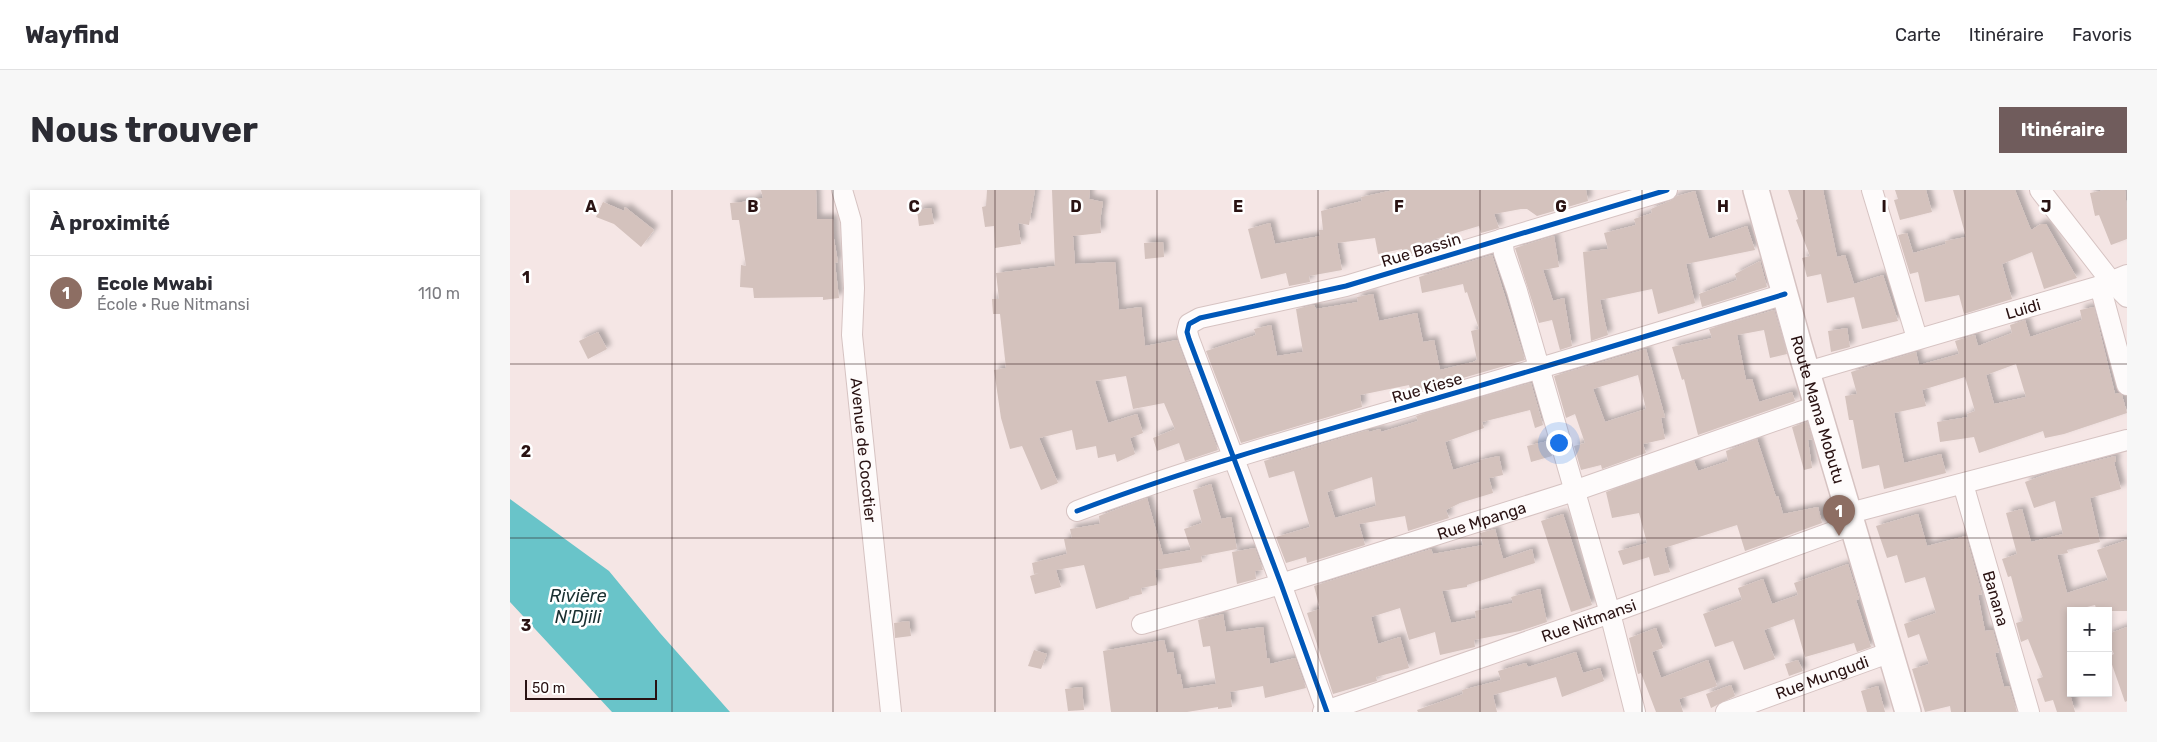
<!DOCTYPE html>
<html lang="fr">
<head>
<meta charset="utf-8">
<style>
	body { margin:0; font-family:Rubik,sans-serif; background:#f7f7f7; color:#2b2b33 }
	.controls { position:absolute; right:15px; bottom:15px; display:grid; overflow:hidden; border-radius:0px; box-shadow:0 2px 8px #0003 }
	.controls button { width:45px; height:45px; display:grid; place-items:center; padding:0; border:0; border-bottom:1px solid #e1e1e2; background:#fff; color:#2b2b33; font:25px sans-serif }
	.scale { position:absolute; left:15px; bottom:12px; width:132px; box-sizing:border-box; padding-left:5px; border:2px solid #291212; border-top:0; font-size:14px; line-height:18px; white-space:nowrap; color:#291212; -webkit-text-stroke:4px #fff; paint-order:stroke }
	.you { position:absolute; left:1048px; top:252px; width:18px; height:18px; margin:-12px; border:4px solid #fff; border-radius:50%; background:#1a73e8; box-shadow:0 0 0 8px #1a73e833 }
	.badge { display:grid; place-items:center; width:32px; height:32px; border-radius:50%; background:#705c5c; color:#fff; font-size:16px; font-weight:700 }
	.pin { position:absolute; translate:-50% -41px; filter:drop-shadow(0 1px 2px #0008) }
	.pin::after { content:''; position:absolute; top:26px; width:18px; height:15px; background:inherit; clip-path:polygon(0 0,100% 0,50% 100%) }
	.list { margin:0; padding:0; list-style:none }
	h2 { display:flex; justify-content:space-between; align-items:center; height:65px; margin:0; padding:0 20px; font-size:21px }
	h2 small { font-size:16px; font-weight:400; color:#7c7c81 }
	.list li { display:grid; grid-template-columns:32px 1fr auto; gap:15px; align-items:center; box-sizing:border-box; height:75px; padding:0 20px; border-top:1px solid #e1e1e2 }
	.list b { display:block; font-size:19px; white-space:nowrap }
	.list p { margin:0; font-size:16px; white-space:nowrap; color:#7c7c81 }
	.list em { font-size:16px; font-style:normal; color:#7c7c81 }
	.map { position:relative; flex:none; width:1617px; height:522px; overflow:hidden; border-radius:0px }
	header { display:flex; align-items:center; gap:30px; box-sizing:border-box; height:70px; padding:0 25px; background:#fff; border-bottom:1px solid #e1e1e2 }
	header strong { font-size:24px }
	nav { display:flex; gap:28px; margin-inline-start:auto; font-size:18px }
	.intro { display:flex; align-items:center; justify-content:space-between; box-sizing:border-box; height:120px; padding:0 30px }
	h1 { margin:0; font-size:35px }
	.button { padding:12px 22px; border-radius:0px; background:#705c5c; color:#fff; font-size:18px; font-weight:700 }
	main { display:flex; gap:30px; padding:0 30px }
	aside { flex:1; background:#fff; border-radius:0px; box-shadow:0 2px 8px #0003 }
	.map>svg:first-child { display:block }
	.water { fill:#69c4c9 }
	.building { fill:#d4c2bd; fill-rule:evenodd; filter:url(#shadow) }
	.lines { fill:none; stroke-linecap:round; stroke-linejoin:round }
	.minor-casing { stroke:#d6c3c2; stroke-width:22 }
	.tertiary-casing { stroke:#d6c3c2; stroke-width:28 }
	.minor { stroke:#fefbfb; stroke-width:20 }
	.tertiary { stroke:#fefbfb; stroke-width:25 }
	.cycleway-casing { stroke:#fff; stroke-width:8 }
	.cycleway { stroke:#0057b8; stroke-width:5 }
	.grid { fill:none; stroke:#291212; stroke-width:1; stroke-opacity:0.55 }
	.labels { text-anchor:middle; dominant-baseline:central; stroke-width:5; stroke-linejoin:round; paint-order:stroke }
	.street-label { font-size:16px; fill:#291212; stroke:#fff }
	.water-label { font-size:18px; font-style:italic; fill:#192f30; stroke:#fff }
	.grid-label { font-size:16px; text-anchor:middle; font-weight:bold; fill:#291212; stroke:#fff; stroke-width:5; stroke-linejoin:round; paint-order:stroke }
</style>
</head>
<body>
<header>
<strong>Wayfind</strong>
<nav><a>Carte</a><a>Itinéraire</a><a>Favoris</a></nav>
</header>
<div class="intro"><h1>Nous trouver</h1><a class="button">Itinéraire</a></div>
<main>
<aside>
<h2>À proximité<small></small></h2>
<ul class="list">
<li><span class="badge" style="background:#8d6e63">1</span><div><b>Ecole Mwabi</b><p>École · Rue Nitmansi</p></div><em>110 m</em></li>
</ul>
</aside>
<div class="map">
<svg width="1617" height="522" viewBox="0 0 1617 522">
	<defs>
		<filter id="shadow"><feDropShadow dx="4.5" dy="-4.5" stdDeviation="2.5" flood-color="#0004"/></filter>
	</defs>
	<rect width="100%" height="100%" fill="#f5e6e5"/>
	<path class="water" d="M0 309 99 381 150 443 220 522H102L0 412Z"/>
	<path class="building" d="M251 0H306L307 29H323L324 49 328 72 325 73 329 108 313 110V107L244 108 243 98 230 97 231 75 236 76 229 30H222L220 13 244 11V8H253Z
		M477 0H525L519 35 508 33 511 54 485 58 484 36 475 37 472 17 476 16Z
		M542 0H580L579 9 593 12 590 31 591 43 563 46 565 74 605 72 609 120 631 117 635 156 667 150 708 260 675 271 669 253 647 261 643 248 665 239 654 213 623 219 616 186 585 191 598 233 627 224 633 243 620 248 625 264 607 272 605 264 588 268 586 256 566 260 562 240 529 248 548 293 531 300 512 256 500 259 491 228 484 180 496 178 490 124H483L482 109H489L486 83 545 76Z
		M884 0H1076L1078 11 1027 26 1017 19H1011L984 24 989 38 971 43 969 36 922 50 924 57 894 66 892 59 868 64 865 48 827 53 832 80 799 86 800 92 779 96 776 83 751 89 738 39 760 33 765 54 810 46 809 40H813L811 21 852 11 851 7Z
		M1278 0H1313L1327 67 1335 65 1344 94 1373 85 1388 131 1352 139 1344 107 1317 113 1311 84 1297 87 1292 68 1300 66 1286 30 1288 29Z
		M1385 0H1416L1422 22 1390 30 1384 10 1388 9Z
		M1443 0H1505L1521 40 1531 34H1536L1567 88 1534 99 1522 62 1492 74 1502 109 1454 124 1449 105 1415 112 1408 82 1400 84 1388 45 1397 43 1403 63 1436 54 1435 51 1456 47Z
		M1595 0H1615L1617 20V49L1601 55 1589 25 1585 26 1580 3Z
		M1185 1 1199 49 1237 36 1245 60 1176 74 1185 113 1148 124 1142 99 1090 110 1098 145 1081 151 1073 62 1098 59 1094 43 1126 35 1124 29 1142 23 1141 19 1160 11 1167 6Z
		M93 12 114 21 115 17 144 40 131 57 104 34 86 27Z
		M421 18 424 34 409 36 407 20Z
		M1044 46 1049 77 1033 80 1043 111 1054 108 1062 156 1050 160 1042 130 1029 133 1005 58Z
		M653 52 654 67 635 69 634 53Z
		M982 65 1015 170 901 203 899 195 850 205 852 217 731 253 696 161 746 145 744 139 761 135 767 166 793 162 786 119 804 115 806 119 848 112 847 107 863 104 869 131 907 123 913 152 924 150 930 180 963 172 967 170 961 141 969 139 957 102 955 103 953 94 912 103 909 87Z
		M1250 71 1257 97 1192 117 1189 104 1227 90 1225 84Z
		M1584 117 1605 204 1608 203 1612 205 1617 223 1554 244 1535 248 1533 241 1469 263 1464 247 1430 252 1427 232 1458 227 1457 224 1465 221 1455 187 1412 200 1416 216 1384 223 1394 273 1431 264 1436 283 1374 299 1369 275 1352 279 1343 230H1339L1335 206 1347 204 1341 182 1406 162 1409 175 1449 164 1445 151 1465 145 1468 156 1502 143 1500 135 1515 130 1520 147 1572 130 1570 120ZM1506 174 1516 207 1484 214 1476 185Z
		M1264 120 1277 164 1260 168 1254 140 1227 145 1236 190 1242 189 1249 212 1282 202 1285 211 1188 245 1174 189 1172 190 1162 157 1202 148 1199 139Z
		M1337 138 1340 157 1321 162 1318 141Z
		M88 142 97 159 78 169 69 151Z
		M1136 159 1155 227 1151 228 1155 249 1133 254 1136 263 1092 279 1091 275 1071 280 1064 256 1075 253 1065 224 1056 228 1044 186ZM1128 185 1136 219 1095 232 1083 199Z
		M1021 193 1033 235 1025 238 1020 220 972 232 974 238 935 252 943 280 970 272V270L989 266 993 285 979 288 983 303 950 313 936 320 939 328 898 341 895 326 849 334 855 355 797 373 796 367 776 373 766 347 800 337 784 281 759 288 754 271 858 240 859 242 870 239 871 242 908 231 906 226ZM862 287 866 316 825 328 817 302Z
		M1297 232 1302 249 1298 250 1302 278 1294 280 1282 237Z
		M1247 249 1266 307 1268 306 1273 324 1308 317 1312 333 1235 361 1227 335 1154 358 1160 382 1144 386 1139 367 1113 375 1108 361 1137 353 1129 323 1102 328 1096 302 1184 271 1188 281 1218 271 1216 261Z
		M1038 251 1042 266 1021 272 1017 256Z
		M1605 266 1606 272H1604L1611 299 1580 308 1590 352 1557 360 1558 363 1547 365 1557 403 1598 390 1587 360 1617 350V421H1587L1585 415 1561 421 1560 504 1565 522H1547L1543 510 1535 512 1527 489 1533 487 1518 449 1511 452 1506 433 1513 431 1501 386 1498 387 1492 369 1507 364 1496 323 1512 319 1521 352 1553 344 1545 311 1524 318 1515 292 1545 281Z
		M701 294 711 329 721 327 727 359 691 366 692 372 645 380 647 395 631 398 632 404 619 407V409L586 419 574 375 546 380 551 397 525 404 520 386 529 383 524 384 522 373 557 364 554 349 562 348 560 339 590 334 589 326 637 308 653 365 681 360 674 339 692 333 683 300Z
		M1053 324 1082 415 1061 422 1031 331Z
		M1408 324 1417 356 1456 346 1472 404 1468 405 1475 441 1483 440 1489 462 1485 463 1494 497 1499 496 1507 522H1441L1440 516 1415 522 1402 479 1419 474 1409 444 1398 448 1394 434 1426 423 1415 387 1395 393 1387 365 1377 368 1366 336Z
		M985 339 993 369 1022 359 1025 373 957 395V397L932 401 941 433 966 428 965 421 1003 413 1001 407 1030 399 1037 432 1010 441 964 450 965 457 930 465 925 442 899 450 890 418 861 427 868 454 890 447 899 478 866 487 867 491 823 504 797 423 810 419 804 396 921 359 923 364 973 355 970 343Z
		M745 358 753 380 745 381 746 389 727 394 722 362Z
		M1338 374 1349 409 1346 410 1361 457 1347 462 1344 453 1295 467 1284 429 1254 440 1265 469 1234 480 1223 451 1205 457 1193 424 1232 410 1228 398 1253 389 1262 414 1288 405 1284 393Z
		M713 424 716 442 753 437 757 468H759L760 474 785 468 796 498 755 508 753 496 720 502 722 517 708 519V517L677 522H601L593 461 654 450 657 463 663 462 667 485 670 484 673 499 706 494 700 456 693 457 688 430Z
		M399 431 401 446 385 448 384 433Z
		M1617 437V511L1615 512 1599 466 1604 464 1598 451V444Z
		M1146 438 1153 458 1142 462 1151 488 1198 470 1207 496 1169 509 1173 522H1146L1131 483 1128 484 1119 448Z
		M524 460 537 464 531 479 518 476Z
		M1066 462 1073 483 1090 478 1094 491 1052 507 1046 487 983 505 987 522H908L907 520 953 504 952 500 991 490 988 481 1016 473 1018 477Z
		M1288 470 1293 481 1279 486 1275 474Z
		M1221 495 1225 506 1201 518 1196 504Z
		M1368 496 1375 522H1357L1351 501Z
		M572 497 574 520 558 521 555 499Z"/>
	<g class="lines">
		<defs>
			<g id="minor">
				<path id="s1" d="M332 0 341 31 344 98 342 145 381 522"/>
				<path d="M1362 0 1407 148"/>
				<path d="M1530 0 1600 90 1617 107"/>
				<path d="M992 49 994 63 1007 101 1100 423 1125 522"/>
				<path d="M1590 96 1617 195"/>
				<path id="s2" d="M1297 182 1590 96 1617 85"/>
				<path id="s3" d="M1453 294 1519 522"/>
				<path d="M567 321C686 276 809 242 931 207 1046 174 1160 139 1275 104"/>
				<path d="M1340 323 1617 250"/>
				<path id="s4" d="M632 434 771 394 1064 301 1307 216"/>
				<path id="s5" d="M813 522 1100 423 1342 335"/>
				<path d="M817 522 771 394 679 149 677 142 679 134 690 128 836 96 1157 0"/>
				<path id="s6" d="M1216 522 1381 462"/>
			</g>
			<g id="tertiary">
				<path id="s7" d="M1246 0 1289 155 1398 522"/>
			</g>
		</defs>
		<use href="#minor" class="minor-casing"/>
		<use href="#tertiary" class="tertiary-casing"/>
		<use href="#minor" class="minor"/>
		<use href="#tertiary" class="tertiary"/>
		<defs>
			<path id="cycleway" d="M567 321C686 276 809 242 931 207 1046 174 1160 139 1275 104
				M817 522 771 394 679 149 677 142 679 134 690 128 836 96 1157 0"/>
		</defs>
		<use href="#cycleway" class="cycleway-casing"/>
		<use href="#cycleway" class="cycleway"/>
	</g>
	<path class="grid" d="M162 0V522M323 0V522M485 0V522M647 0V522M808 0V522M970 0V522M1132 0V522M1294 0V522M1455 0V522M0 174H1617M0 348H1617"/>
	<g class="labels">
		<g class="street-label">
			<text transform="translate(911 60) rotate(-17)">Rue Bassin</text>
			<text stroke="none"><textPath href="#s2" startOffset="225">Luidi</textPath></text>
			<text transform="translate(917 198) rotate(-16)">Rue Kiese</text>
			<text stroke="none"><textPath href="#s7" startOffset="228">Route Mama Mobutu</textPath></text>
			<text stroke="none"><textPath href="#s1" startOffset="262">Avenue de Cocotier</textPath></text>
			<text stroke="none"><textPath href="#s4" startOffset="355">Rue Mpanga</textPath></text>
			<text stroke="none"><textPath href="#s3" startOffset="119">Banana</textPath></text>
			<text stroke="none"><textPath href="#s5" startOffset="281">Rue Nitmansi</textPath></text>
			<text stroke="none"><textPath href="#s6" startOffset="102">Rue Mungudi</textPath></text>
		</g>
		<g class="water-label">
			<text x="68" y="406">Rivière<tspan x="68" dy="21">N'Djili</tspan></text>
		</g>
	</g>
	<g class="grid-label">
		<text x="81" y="22">A</text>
		<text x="243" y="22">B</text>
		<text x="404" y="22">C</text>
		<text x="566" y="22">D</text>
		<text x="728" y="22">E</text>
		<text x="889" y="22">F</text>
		<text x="1051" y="22">G</text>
		<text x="1213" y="22">H</text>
		<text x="1374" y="22">I</text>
		<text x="1536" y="22">J</text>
		<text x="16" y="93">1</text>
		<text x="16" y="267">2</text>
		<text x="16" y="441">3</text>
	</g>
</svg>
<div class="controls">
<button>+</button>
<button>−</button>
</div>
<div class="scale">50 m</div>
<div class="you"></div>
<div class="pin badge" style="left:1329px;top:346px;background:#8d6e63">1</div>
</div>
</main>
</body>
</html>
